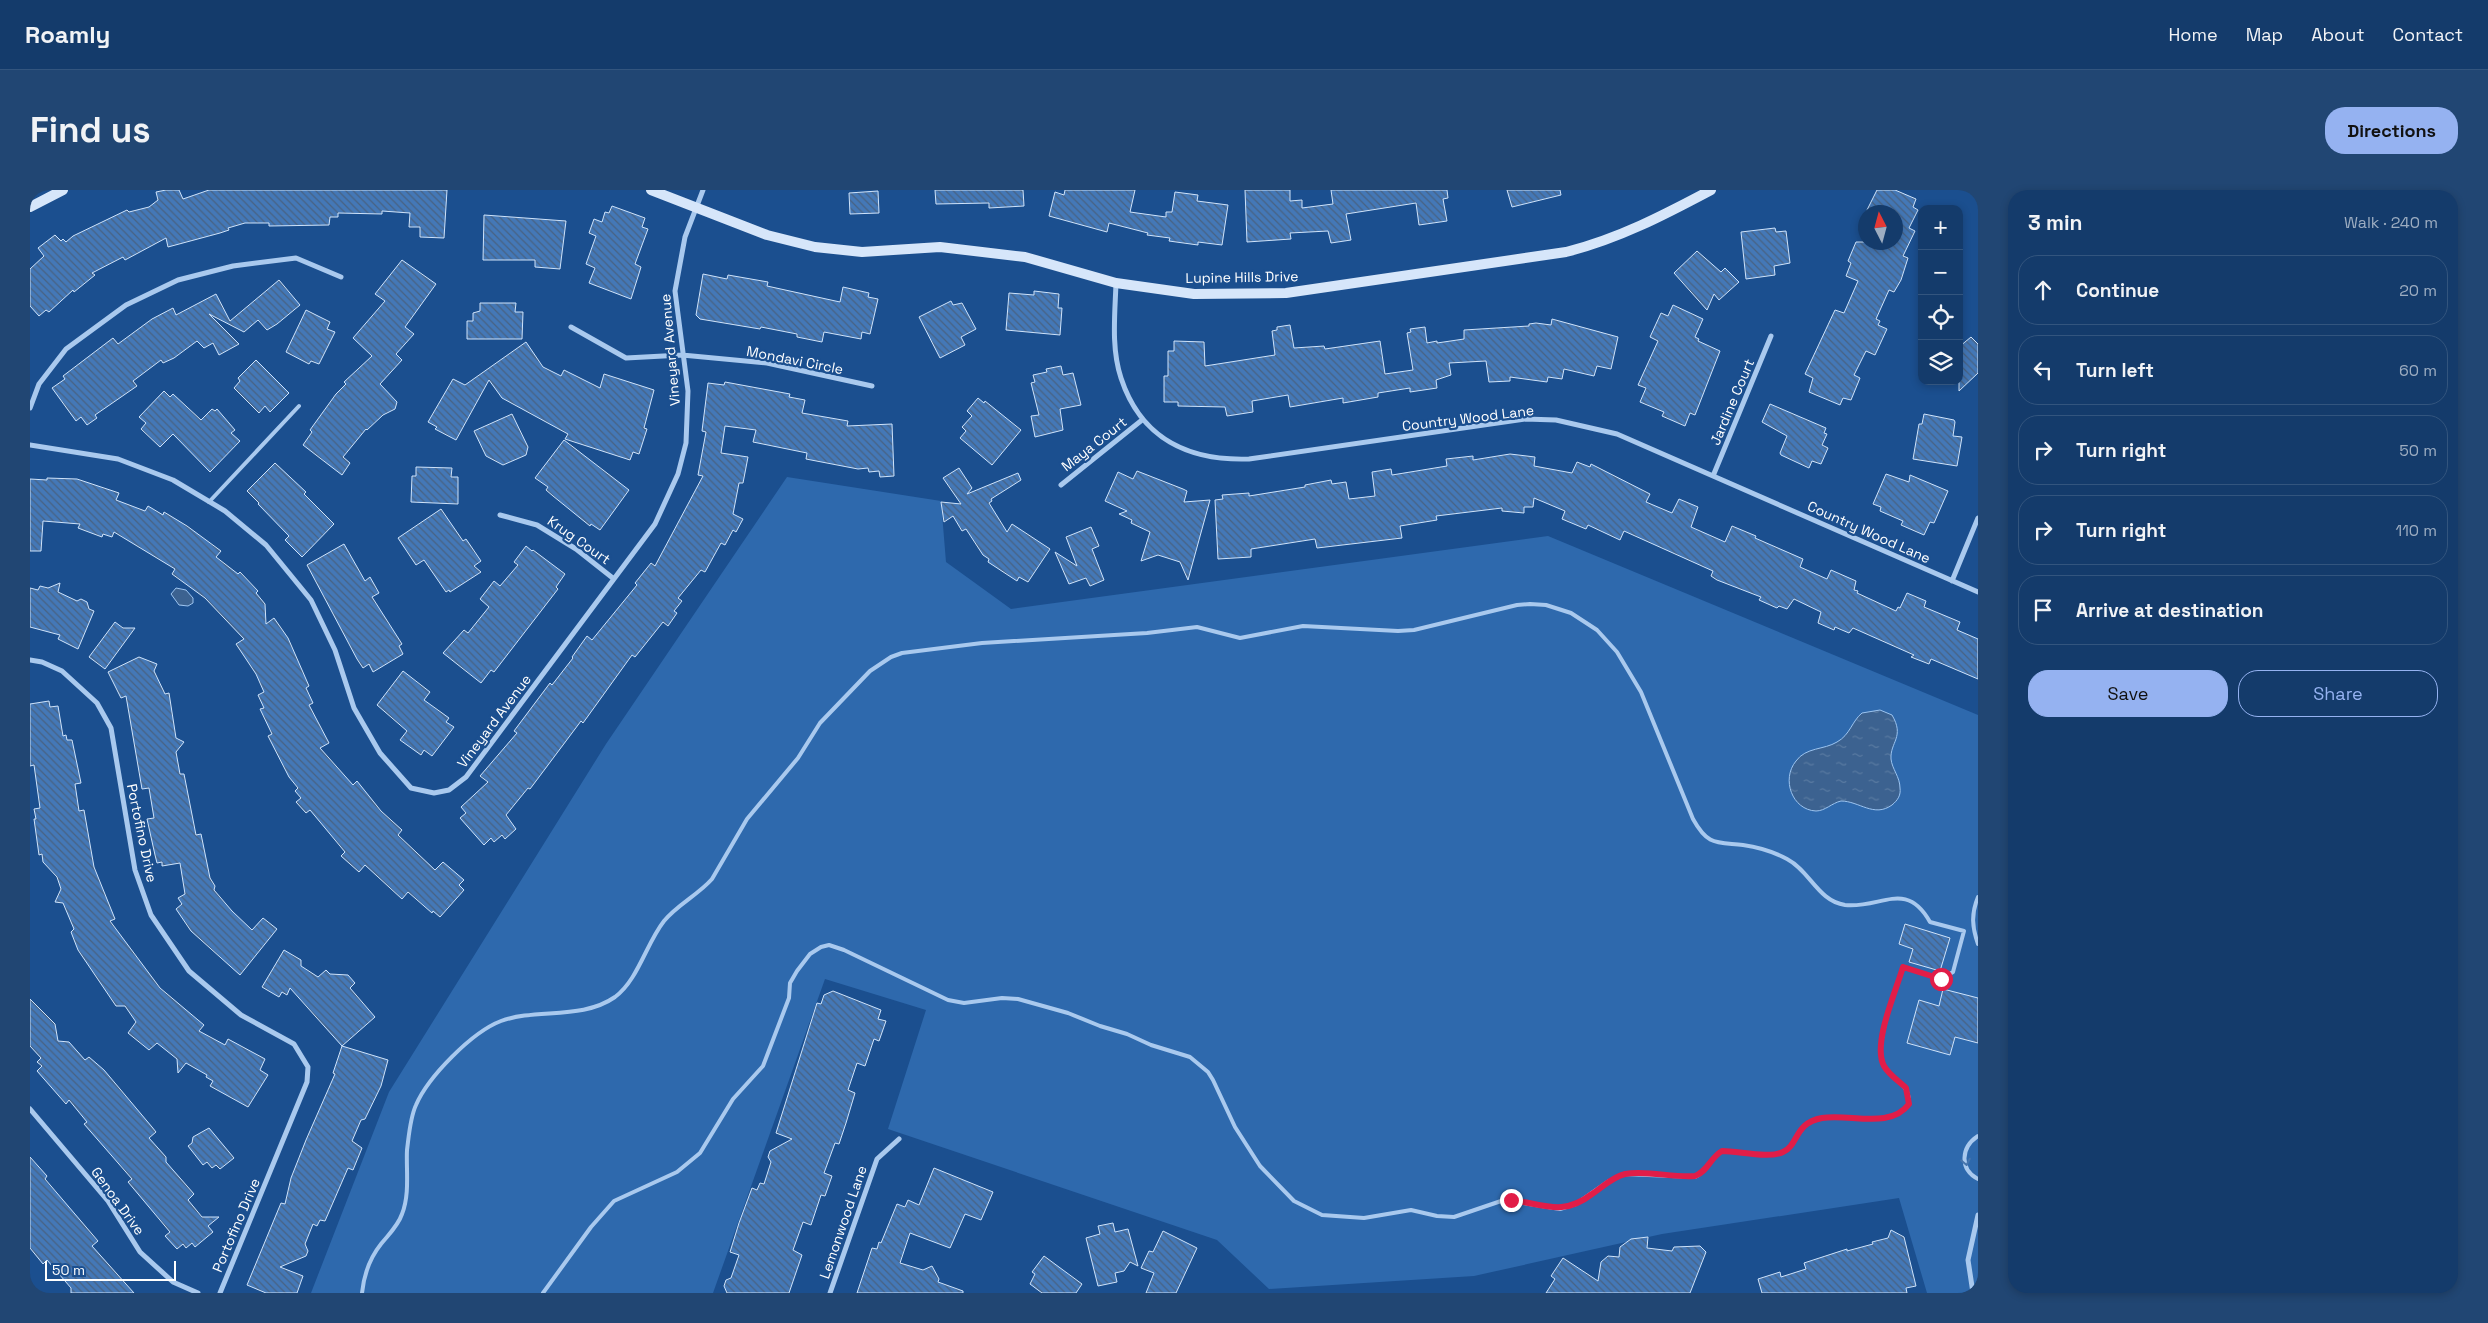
<!DOCTYPE html>
<html lang="en">
<head>
<meta charset="utf-8">
<style>
	body { margin:0; font-family:"Space Grotesk",sans-serif; background:#214673; color:#f1f3f6 }
	.controls { position:absolute; right:15px; top:15px; display:grid; overflow:hidden; border-radius:10px; box-shadow:0 2px 8px #0003 }
	.controls button { width:45px; height:45px; display:grid; place-items:center; padding:0; border:0; border-bottom:1px solid #33557e; background:#143b6b; color:#f1f3f6; font:25px sans-serif }
	.compass { position:absolute; left:1828px; top:15px; width:45px; height:45px; border-radius:50%; background:#143b6b; box-shadow:0 2px 8px #0003; rotate:354deg }
	.scale { position:absolute; left:15px; bottom:12px; width:131px; box-sizing:border-box; padding-left:5px; border:2px solid #fff; border-top:0; font-size:14px; line-height:18px; white-space:nowrap; color:#fff; -webkit-text-stroke:4px #1b4f8f; paint-order:stroke }
	.stop { position:absolute; width:15px; height:15px; margin:-11px; border:4px solid #e11d48; border-radius:50%; background:#fff }
	.stop.end { background:#e11d48; border-color:#fff; box-shadow:0 1px 5px #0008 }
	.list { margin:0; padding:0; list-style:none }
	h2 { display:flex; justify-content:space-between; align-items:center; height:65px; margin:0; padding:0 20px; font-size:21px }
	h2 small { font-size:16px; font-weight:400; color:#9dadc1 }
	.list li { display:grid; grid-template-columns:32px 1fr auto; gap:15px; align-items:center; box-sizing:border-box; height:70px; margin:0 10px 10px; padding:0 10px; border:1px solid #33557e; border-radius:20px }
	.list b { display:block; font-size:19px; white-space:nowrap }
	.list em { font-size:16px; font-style:normal; color:#9dadc1 }
	.actions { display:flex; gap:10px; padding:15px 20px }
	.actions a { flex:1; padding:11px 0; border:1px solid #95b2f1; border-radius:20px; text-align:center; font-size:18px; color:#95b2f1 }
	.actions .main { background:#95b2f1; color:#111 }
	.icon { flex:none; width:28px; height:28px; fill:none; stroke:currentColor; stroke-width:2; stroke-linecap:round; stroke-linejoin:round }
	.map { position:relative; flex:none; width:1948px; height:1103px; overflow:hidden; border-radius:20px }
	header { display:flex; align-items:center; gap:30px; box-sizing:border-box; height:70px; padding:0 25px; background:#143b6b; border-bottom:1px solid #33557e }
	header strong { font-size:24px }
	nav { display:flex; gap:28px; margin-inline-start:auto; font-size:18px }
	.intro { display:flex; align-items:center; justify-content:space-between; box-sizing:border-box; height:120px; padding:0 30px }
	h1 { margin:0; font-size:35px }
	.button { padding:12px 22px; border-radius:20px; background:#95b2f1; color:#111; font-size:18px; font-weight:700 }
	main { display:flex; gap:30px; padding:0 30px }
	aside { flex:1; background:#143b6b; border-radius:20px; box-shadow:0 2px 8px #0003 }
	.map>svg:first-child { display:block }
	.green { fill:#2e69ad }
	.water { fill:url(#water-ripples); stroke:#9cc4f0 }
	.building { fill:url(#building-back-hatch); stroke:#cfe3fa }
	.lines { fill:none; stroke-linecap:round; stroke-linejoin:round }
	.lane { stroke:#a9c9ee; stroke-width:4 }
	.street { stroke:#a9c9ee; stroke-width:5 }
	.secondary { stroke:#d6e6fa; stroke-width:10 }
	.oneway { stroke:#4674ac }
	.route { stroke:#e11d48; stroke-width:6 }
	.labels { text-anchor:middle; dominant-baseline:central; stroke-width:4.5; stroke-linejoin:round; paint-order:stroke }
	.street-label { font-size:14px; fill:#fff; stroke:#1b4f8f }
</style>
</head>
<body>
<header>
<strong>Roamly</strong>
<nav><a>Home</a><a>Map</a><a>About</a><a>Contact</a></nav>
</header>
<div class="intro"><h1>Find us</h1><a class="button">Directions</a></div>
<main>
<div class="map">
<svg width="1948" height="1103" viewBox="0 0 1948 1103">
	<defs>
		<pattern id="water-ripples" width="26" height="14" patternUnits="userSpaceOnUse" patternTransform="scale(1.25)"><rect width="26" height="14" fill="#3c6290"/><path d="M2 4q2-2 4 0t4 0M15 11q2-2 4 0t4 0" fill="none" stroke="#597aa1"/></pattern>
		<pattern id="building-back-hatch" width="6" height="6" patternUnits="userSpaceOnUse" patternTransform="scale(1.25)"><rect width="6" height="6" fill="#4478b7"/><path d="M-1 5l2 2M0 0l6 6M5-1l2 2" fill="none" stroke="#486282"/></pattern>
	</defs>
	<rect width="100%" height="100%" fill="#1b4f8f"/>
	<path class="green" d="M757 287 911 311 916 372 981 419 1518 346 1948 525V1103H1897L1869 1008 1632 1044 1444 1086 1239 1099 1187 1050 858 939 896 820 795 789 683 1103H281L359 902 576 554Z"/>
	<path class="water" d="M146 398 156 400 163 408V413L158 416 149 415 141 404Z
		M1850 520 1862 525C1875 547 1860 552 1861 569 1862 579 1870 587 1870 598 1871 605 1868 610 1862 615 1844 628 1829 611 1811 611 1802 613 1795 621 1786 621 1762 620 1751 589 1766 571 1776 557 1794 560 1807 552 1820 545 1822 531 1832 523Z"/>
	<path class="building" d="M136 0H149L153 9 179 0H417L414 48 390 47V37H379L380 23 352 21V24L308 23V27H300L299 35 239 36V33H215L198 38 199 40 190 43 138 57 136 48 95 70 93 67 62 83 65 85 44 102 43 100 19 122 16 120 9 126 0 116V79L14 66 8 58 25 45 31 51 33 49 36 52 43 46 97 20 99 22 119 17 128 10 126 2Z
		M905 0H993L994 16 959 18V13L906 14Z
		M1035 0H1105L1100 22 1136 27V22H1142L1145 2 1168 5 1167 11 1198 15 1192 55 1168 52V55L1139 51 1140 48 1117 45 1118 43 1079 33 1077 42 1019 26 1025 2 1034 5Z
		M1215 0H1260V11L1272 10V18L1303 14 1301 0H1417L1418 8 1413 9 1417 31 1389 35 1386 13 1316 24 1321 50 1301 53 1298 41 1260 43 1261 49 1217 52Z
		M1477 0H1530L1531 5 1482 17Z
		M1847 0H1865L1886 9 1883 17 1888 20 1879 38 1885 41 1873 66 1878 68 1871 90 1864 102 1859 100 1846 129 1850 131 1848 135 1857 139 1845 165 1836 161 1824 185 1830 188 1821 210 1813 208 1810 215 1779 202 1783 188 1775 184 1805 120 1814 123 1828 91 1816 86 1821 73 1818 71 1826 52H1866V22H1836Z
		M848 1 849 23 820 24 819 3Z
		M582 16 615 28 612 37 618 39 605 74 611 77 601 109 559 93 565 78 556 74 566 46 559 43 564 29 572 32 575 22 579 23Z
		M454 25 536 31 530 79 505 77V70H453Z
		M1745 38 1746 42 1756 41 1760 73 1744 76 1745 85 1716 89 1711 42Z
		M1667 61 1691 82 1695 78 1709 92 1689 110 1684 104 1677 120 1644 83Z
		M372 70 406 94 375 137 384 144 366 164 372 170 350 194 367 212 365 219 353 225 337 240 336 239 313 267 320 273 312 285 273 255 282 242 280 240 306 204 316 194 314 192 342 166 323 148 355 111 345 104Z
		M673 84 697 89 698 85 738 92 737 96 810 112 813 97 839 103 838 107 848 109 840 144 832 142 831 149 794 142 792 152 767 147V144L731 137 730 139 670 129 666 125Z
		M249 90 270 115 247 134 237 140 228 130 214 142 179 124 209 154 189 165 183 153 174 158 167 151 144 168 133 173 131 170 103 191 107 196 65 225 67 228 57 235 51 227 46 231 22 198 35 189 33 186 83 148 88 154 122 129 143 118 146 125 186 104 200 131Z
		M1004 101 1029 104 1028 118H1032L1030 145 976 140 979 103 1004 105Z
		M921 111 923 115 932 113 946 139 931 147 935 155 910 168 889 127Z
		M450 113H486L485 122H493L492 149H437V131H443V123L450 121Z
		M1643 115 1673 129 1665 147 1669 149 1668 151 1690 161 1665 225 1660 223 1655 236 1632 226 1634 222 1610 212 1616 198 1608 195 1628 151 1620 147 1631 123 1638 126Z
		M276 120 300 132 297 139 305 142 289 174 281 171 279 174 256 162Z
		M1522 129 1588 147 1581 179 1567 176 1564 186 1534 179 1532 189 1518 187 1517 192 1480 187V191L1459 192 1456 171 1419 173 1421 185 1406 190 1407 198 1380 202V198L1348 203V207L1313 213V208L1260 217 1258 205 1222 211 1223 222 1197 226 1195 217 1148 216V212H1134V186H1138V161H1144V151L1174 152 1175 176 1245 165 1242 141 1247 140V137L1260 135 1264 158 1294 156 1295 159 1350 151 1355 184 1383 180 1377 143 1381 142 1380 139 1395 137 1397 153 1407 151V153L1434 149V140L1499 136V134L1506 133 1521 135Z
		M1941 147 1948 154V183L1929 201V157Z
		M496 152 513 177 531 186 534 180 570 198 574 184 624 200 614 238 617 239 609 264 603 262 600 270 535 249 538 244 472 208 459 190 426 250 405 239 407 237 398 232 423 189 435 195Z
		M226 170 259 203 240 222 235 216 229 223 204 198 210 191 208 188Z
		M1031 176 1033 185 1043 183 1051 215 1030 219 1033 240 1005 247 1001 226 1009 225 1001 193 1005 192 1003 185 1017 182 1016 179Z
		M695 192 760 204 759 207 775 210 772 223 818 231 817 236 862 234 864 286 850 287 849 281 839 282 838 278 828 279 776 269 777 263 723 252 726 240 695 236 691 263 718 267 713 293H709L703 324 713 329 706 342 703 340 695 355 691 353 675 382 671 380 648 408 652 411 644 421 647 423 638 436 633 432 605 467 602 465 553 533 551 531 500 599 498 598 476 625 486 639 475 649 472 645 464 652 461 648 454 655 430 628 436 623 431 617 458 592 450 586 487 543 484 541 520 493 522 495 543 468 542 467 557 446 562 450 607 395 605 393 621 373 625 376 673 286 668 285 676 242 672 241 678 193 694 195Z
		M134 201 140 207 143 204 171 230 182 219 185 221 187 219 205 240 201 243 210 251 180 282 143 244 130 257 111 239 116 233 109 227Z
		M948 208 954 213 955 211 991 240 962 275 930 248 936 241 932 237 942 226 937 221Z
		M1740 214 1796 238 1794 243 1797 244 1792 255 1798 258 1791 274 1782 271 1779 278 1751 265 1750 263 1757 246 1732 232Z
		M482 224 498 257 496 265 473 275 456 266 444 241Z
		M1894 224 1924 230 1925 232 1923 246 1932 247 1927 276 1883 269 1889 234H1892Z
		M534 250 599 300 570 340 561 334 560 336 523 306 516 300 518 297 505 288Z
		M1480 264 1505 267 1504 276 1542 283 1547 272 1560 277 1561 274 1620 304 1616 312 1642 323 1649 309 1668 317 1661 337 1695 352 1702 336 1726 346 1725 348 1773 369 1770 377 1797 389 1801 380 1826 391 1824 400 1828 401 1827 403 1866 421 1868 417 1870 418 1877 403 1896 411 1894 417 1930 432 1927 440 1948 449V489L1901 469 1899 474 1881 467 1884 465 1823 438 1819 443 1805 437 1804 440 1788 433 1791 422 1764 409 1757 419 1749 416 1747 418 1729 410 1731 407 1687 390 1681 386 1683 381 1594 341 1590 350 1558 335 1556 339 1532 329 1535 321 1504 308 1503 317H1494V323L1472 321V318L1406 326 1407 330 1370 336 1372 348 1287 358 1285 349 1221 359V367L1188 369 1185 310 1193 309 1192 305 1219 303V306L1275 297V295L1301 290 1302 294 1316 292 1319 309 1345 306 1342 282 1361 279 1362 285 1417 276 1416 269 1443 266V270Z
		M245 273 276 302 274 304 304 334 272 367 255 350 259 346 228 314 229 313 217 301Z
		M386 277 422 278 421 287H428V314L381 312 382 286H386Z
		M929 278 942 298 937 304 988 283 991 290 961 309 962 311 959 313 977 342 982 334 1020 359 998 392 989 387 987 391 958 372 959 369 953 365 936 339 932 341 923 326 914 332 911 312 931 314 913 288Z
		M1107 281 1153 299 1157 301 1154 312 1180 310 1158 390 1150 372 1128 365 1111 371 1120 342 1101 333 1102 330 1089 324 1097 321 1075 311 1088 282 1103 289Z
		M1856 284 1879 292 1880 285 1918 301 1904 333 1900 332 1894 345 1871 335 1873 331 1850 321 1851 317 1843 314Z
		M17 288 47 289 89 303 86 310 115 321 118 316 133 325 134 322 157 336 191 361 186 367 208 384 210 382 228 401 226 403 235 414 236 434 244 428 258 448 279 496 276 498 283 513 279 515 299 553 290 558 323 595 327 591 351 621 372 640 368 645 405 680 413 672 434 690 429 695 434 700 410 727 403 721 402 723 378 702 372 709 335 675 329 682 311 666 315 662 280 620 276 623 266 612 271 608 265 601 268 598 259 587 238 546 242 544 230 519 234 518 228 505 234 502 226 484 206 454 214 449 175 408 142 384 145 379 84 342 82 347 73 344 72 347 48 338 50 334 13 331 11 361H0V289L17 290Z
		M411 319 433 351 436 349 451 371 444 376 451 382 420 402 419 400 416 402 394 370 386 375 368 348Z
		M1061 337 1069 356 1062 359 1074 390 1060 396 1056 388 1039 394 1025 362 1047 376 1036 347Z
		M314 354 335 391 340 387 349 403 342 407 372 454 369 456 373 464 343 482 339 474 333 478 327 469 277 375Z
		M496 356 502 361 503 360 535 384 526 397 528 399 464 482 461 480 451 493 413 463 434 440 438 443 459 417 450 409 464 391 470 396 488 375 484 372Z
		M30 393 28 402 47 411 51 409 57 412 59 419 64 421 48 459 28 449 30 445 0 437V398L8 400 10 396 18 398Z
		M85 432 93 438H105L75 479 59 467Z
		M109 467 127 474 124 481 135 504 139 503 146 548 154 552 146 562 150 584H154L166 645 171 644 180 688 185 696 184 700 202 721 222 740 233 728 247 739 210 785 161 741 146 719 152 714 148 708 155 704 150 673 132 676V672L127 673 125 665 117 629 124 628 119 598 112 599 96 506 91 508 78 482Z
		M373 481 400 502 394 510 419 528 416 532 424 537 402 566 394 560 391 565 370 550 377 541 347 515Z
		M19 511 20 517 28 516 33 546 36 545 37 550H42L51 593 45 594 49 621 54 620 64 677 85 729 80 731 130 798 174 835 169 841 195 855 198 849 235 869 230 880 238 885 218 917 180 896 183 891 176 887 177 885 156 873 148 883 147 869 127 853 119 860 98 843 106 832 95 816H86L48 760 41 742 44 739 33 713 25 712 31 699 27 687 13 672 12 664 9 665 4 629H6L4 619 10 618 4 575 0 576V514Z
		M1875 734 1920 748 1910 781 1879 772 1883 759 1869 754Z
		M254 760 271 770V776L288 787 296 780 300 784 318 785 325 793 320 798 345 827 312 856 358 870 351 896 335 929 331 930 322 951 332 958 323 980 318 978 295 1031 290 1030 287 1036 283 1034 275 1054 278 1061 276 1066 250 1077 273 1086 267 1103H236L217 1095 251 1013 255 1014 261 988 276 950 305 884 303 883 312 856 260 798 257 805 252 802 249 807 232 797Z
		M1913 799 1948 808V853L1925 847 1920 865 1877 853 1889 810 1909 816Z
		M803 801 851 820 848 829 856 831 849 851 844 849 835 876 827 873 818 900 825 903 816 933 809 954 805 953 794 983 802 986 795 1006 791 1005 781 1035 773 1032 763 1060 772 1065 759 1103H697L694 1096 696 1090 701 1088 709 1065 700 1062 709 1033 722 998 727 1000 730 993 734 994 741 972 738 967 740 961 762 949 746 943 787 813 791 814 794 805Z
		M0 809 25 834 28 851 39 852 55 870 59 867 74 880 122 937 126 942 119 948 136 967V972L164 1004 158 1010 172 1027H189L178 1036 183 1042 165 1057 162 1053 156 1058 153 1054 147 1059 135 1046 140 1042 98 992 102 989 54 934 57 932 39 910 36 914 7 881 12 876 7 872 11 868 0 856Z
		M179 938 204 968 190 979 186 975 182 978 177 972 173 975 158 956 162 953 163 947Z
		M0 967 17 986 15 989 68 1051 62 1056 104 1103H41V1098L17 1070 13 1074 0 1058Z
		M904 978 963 1002 951 1030 935 1024 920 1058 880 1043 870 1073 893 1080 902 1076 909 1089 908 1092 933 1101V1103H827L842 1058 847 1059 849 1052 851 1053 867 1014 875 1017 878 1010 889 1015Z
		M1083 1033 1085 1042 1098 1039 1108 1076 1100 1072 1094 1081 1085 1083 1087 1092 1068 1096 1056 1048 1070 1044 1068 1036Z
		M1861 1040 1874 1047 1886 1096 1876 1098 1877 1103H1732L1728 1089 1750 1082 1751 1087 1776 1079 1774 1073 1817 1059V1061L1843 1054 1842 1052 1858 1048Z
		M1133 1041 1167 1058 1146 1103H1116L1124 1083 1111 1078 1119 1061 1123 1062Z
		M1618 1047 1617 1058 1642 1061 1644 1057 1670 1056 1676 1062 1660 1103H1516L1525 1089 1521 1086 1533 1068 1568 1091 1571 1072 1578 1066 1589 1067 1590 1057 1601 1049Z
		M1014 1066 1052 1094 1046 1103H1012L1000 1094 1005 1084 1002 1082Z"/>
	<g class="lines">
		<path class="lane" d="M179 312 269 216
			M1948 707C1941 724 1942 737 1948 754
			M1948 946C1931 957 1929 979 1948 989
			M332 1103C334 1084 339 1069 351 1054 359 1044 368 1036 372 1024 380 1004 376 980 377 960 379 945 380 928 386 915 398 887 442 842 471 831 507 818 552 830 585 807 608 790 616 754 634 731 648 714 668 705 682 689L717 629 768 568 790 533 840 481 861 467 872 463 952 453 1117 443 1167 437 1210 448 1273 436 1368 441 1384 440 1487 415 1500 414 1516 415 1541 423 1567 440 1587 462 1611 502 1663 629C1678 656 1686 652 1713 655 1727 657 1744 662 1757 669 1780 681 1788 711 1815 715 1851 719 1876 689 1900 732L1934 741 1923 782 1911 789 1873 777C1866 801 1844 852 1853 874 1861 892 1880 891 1879 914 1860 940 1819 923 1792 928 1765 933 1769 955 1753 962 1739 969 1709 961 1692 961 1680 968 1678 981 1665 987L1594 984 1579 991 1546 1014 1530 1019 1474 1010 1424 1027 1407 1026 1381 1020 1334 1028 1292 1025 1264 1011 1230 976 1205 937 1183 890 1178 882 1160 867 1121 855 1097 844 1070 836 1038 823 988 809 972 808 934 813 918 810 814 760 799 755 791 757 780 764 767 781 760 793 759 808 733 876 703 909 670 963 647 982 584 1011 561 1037 513 1103"/>
		<path class="street" d="M1086 93C1085 124 1081 158 1091 188 1111 249 1159 271 1219 269L1495 229 1526 230 1587 244 1948 402
			M541 137 596 168 652 165 737 173 842 196
			M0 218 9 194 36 159 96 115 148 90 203 76 266 68 311 87
			M0 255 88 269 143 290 195 321 236 355 281 410 305 460 324 518 350 563 381 598 404 603 419 600 436 587 625 334 648 284 656 253 658 201 645 101 655 47 673 0
			M1683 286 1741 146
			M1031 295 1112 230
			M470 325 507 335 546 359 584 389
			M1922 391 1948 328
			M0 470 12 472 32 481 67 513 81 538 105 680 121 725 159 781 211 825 264 854 278 877 277 892 190 1103
			M0 919 78 1011 110 1062 143 1092 168 1103
			M800 1103 847 969 869 949
			M1943 1103 1938 1070 1948 1025"/>
		<path class="secondary" d="M621 0 737 45 785 57 832 62 910 57 995 67 1086 93 1164 104 1256 103 1536 62C1588 49 1634 25 1681 0
			M0 17 33 0"/>
	</g>
	<defs><path id="oneway-chevron" d="M-2-3.5L2.5 0L-2 3.5" fill="none" stroke-width="1.6" stroke-linecap="round" stroke-linejoin="round" transform="scale(1.25)"/></defs>
	<use class="oneway" href="#oneway-chevron" transform="translate(1936 972) rotate(79)"/>
	<g class="lines">
		<path class="route" d="M1481 1010C1514 1014 1532 1027 1562 1004 1573 997 1582 987 1595 984 1617 980 1643 988 1665 986 1678 981 1680 968 1692 961 1709 961 1739 969 1753 962 1769 955 1764 933 1792 928 1819 923 1860 940 1879 914L1876 898C1869 891 1859 885 1854 876 1842 854 1866 801 1873 777L1911 789"/>
	</g>
	<g class="labels">
		<g class="street-label">
			<text transform="translate(1212 87) rotate(-1)">Lupine Hills Drive</text>
			<text transform="translate(640 160) rotate(-95)">Vineyard Avenue</text>
			<text transform="translate(765 170) rotate(11)">Mondavi Circle</text>
			<text transform="translate(1702 212) rotate(-67)">Jardine Court</text>
			<text transform="translate(1438 228) rotate(-7)">Country Wood Lane</text>
			<text transform="translate(1064 254) rotate(-38)">Maya Court</text>
			<text transform="translate(1839 342) rotate(24)">Country Wood Lane</text>
			<text transform="translate(549 350) rotate(35)">Krug Court</text>
			<text transform="translate(464 531) rotate(-53)">Vineyard Avenue</text>
			<text transform="translate(112 643) rotate(78)">Portofino Drive</text>
			<text transform="translate(88 1011) rotate(54)">Genoa Drive</text>
			<text transform="translate(813 1032) rotate(-71)">Lemonwood Lane</text>
			<text transform="translate(206 1035) rotate(-67)">Portofino Drive</text>
		</g>
	</g>
</svg>
<div class="controls">
<button>+</button>
<button>−</button>
<button><svg class="icon" aria-label="locate" viewBox="0 0 24 24"><circle cx="12" cy="12" r="6"/><path d="M12 2v4M12 18v4M2 12h4M18 12h4"/></svg></button>
<button><svg class="icon" aria-label="layers" viewBox="0 0 24 24"><path d="M12 4l9 5-9 5-9-5zM3 14l9 5 9-5"/></svg></button>
</div>
<svg class="compass" viewBox="-18 -18 36 36"><path d="M0-13l5 13h-10z" fill="#e53935"/><path d="M0 13l5-13h-10z" fill="#9dadc1"/></svg>
<div class="scale">50 m</div>
<div class="stop" style="left:1911px;top:789px"></div>
<div class="stop end" style="left:1481px;top:1010px"></div>
</div>
<aside>
<h2>3 min<small>Walk · 240 m</small></h2>
<ul class="list">
<li><svg class="icon" aria-label="ahead" viewBox="0 0 24 24"><path d="M12 20V5M6 11l6-6 6 6"/></svg><div><b>Continue</b></div><em>20 m</em></li>
<li><svg class="icon" aria-label="left" viewBox="0 0 24 24"><path d="M17 20v-9H6M10 6l-5 5 5 5"/></svg><div><b>Turn left</b></div><em>60 m</em></li>
<li><svg class="icon" aria-label="right" viewBox="0 0 24 24"><path d="M7 20v-9h11M14 6l5 5-5 5"/></svg><div><b>Turn right</b></div><em>50 m</em></li>
<li><svg class="icon" aria-label="right" viewBox="0 0 24 24"><path d="M7 20v-9h11M14 6l5 5-5 5"/></svg><div><b>Turn right</b></div><em>110 m</em></li>
<li><svg class="icon" aria-label="arrive" viewBox="0 0 24 24"><path d="M6 21V4h12l-3 4 3 4H6"/></svg><div><b>Arrive at destination</b></div></li>
</ul>
<div class="actions"><a class="main">Save</a><a>Share</a></div>
</aside>
</main>
</body>
</html>
